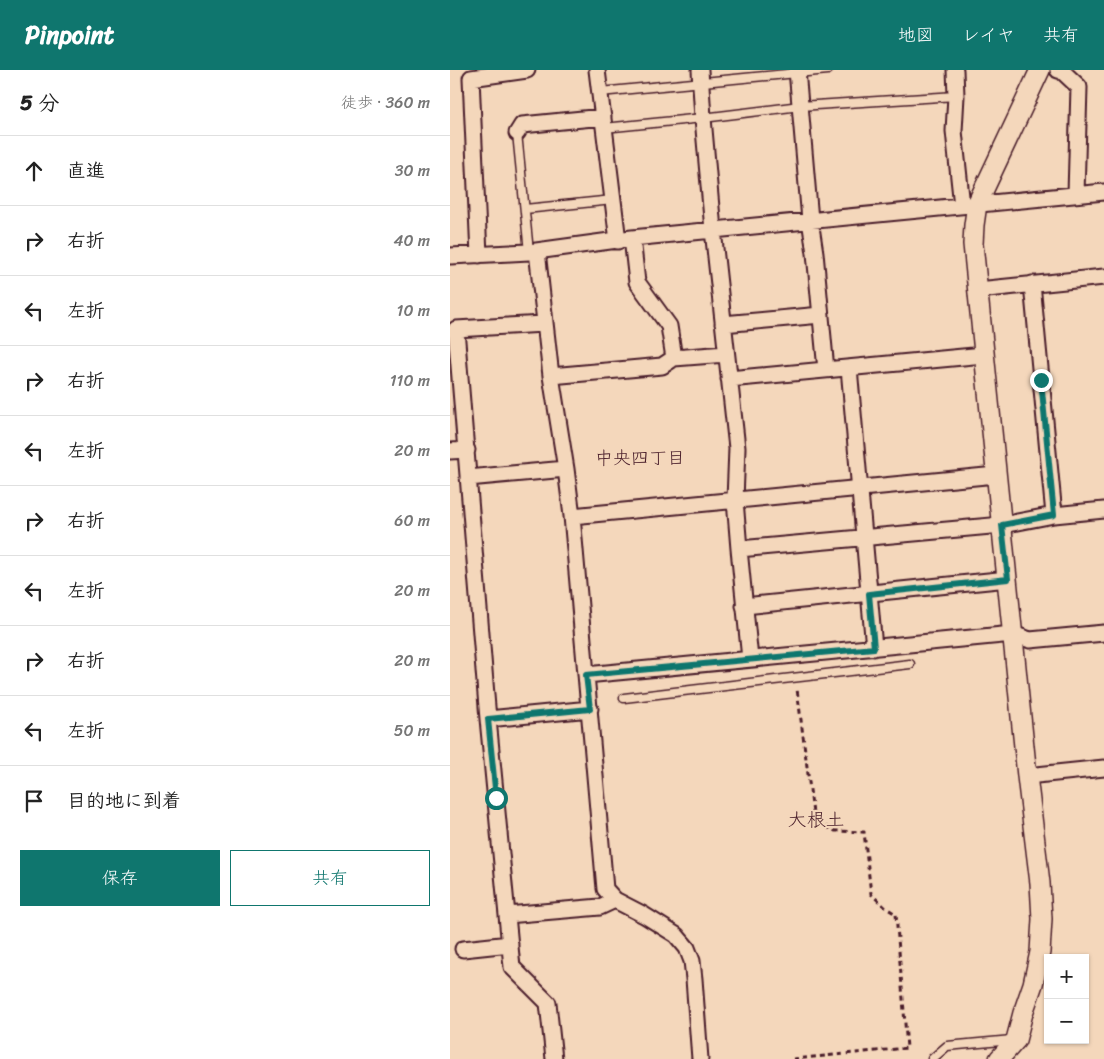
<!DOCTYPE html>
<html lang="ja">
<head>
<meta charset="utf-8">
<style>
	body { margin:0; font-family:Sriracha,"Klee One",sans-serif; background:#f6f6f6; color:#222 }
	.controls { position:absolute; right:15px; bottom:15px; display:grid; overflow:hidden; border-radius:0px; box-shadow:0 1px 4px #0004 }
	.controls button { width:45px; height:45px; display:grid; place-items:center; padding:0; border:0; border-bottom:1px solid #e0e0e0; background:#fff; color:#222; font:25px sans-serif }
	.stop { position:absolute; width:15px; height:15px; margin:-11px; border:4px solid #0f766e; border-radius:50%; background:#fff }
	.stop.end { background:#0f766e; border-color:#fff; box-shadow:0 1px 5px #0008 }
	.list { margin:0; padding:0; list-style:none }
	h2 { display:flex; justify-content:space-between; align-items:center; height:65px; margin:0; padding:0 20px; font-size:21px }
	h2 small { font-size:16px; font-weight:400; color:#767676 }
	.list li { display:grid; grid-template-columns:32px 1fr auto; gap:15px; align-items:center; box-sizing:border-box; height:70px; padding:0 20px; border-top:1px solid #e0e0e0 }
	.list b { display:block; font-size:19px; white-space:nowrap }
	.list em { font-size:16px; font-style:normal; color:#767676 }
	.actions { display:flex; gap:10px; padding:15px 20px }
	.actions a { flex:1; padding:11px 0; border:1px solid #0f766e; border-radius:0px; text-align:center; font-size:18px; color:#0f766e }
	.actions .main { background:#0f766e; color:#fff }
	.icon { flex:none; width:28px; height:28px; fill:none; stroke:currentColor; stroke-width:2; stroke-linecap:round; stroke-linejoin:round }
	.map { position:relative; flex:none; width:654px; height:989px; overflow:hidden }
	header { display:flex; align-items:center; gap:30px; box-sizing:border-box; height:70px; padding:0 25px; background:#0f766e; color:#fff }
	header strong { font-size:24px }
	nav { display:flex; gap:28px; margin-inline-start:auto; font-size:18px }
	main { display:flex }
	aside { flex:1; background:#fff }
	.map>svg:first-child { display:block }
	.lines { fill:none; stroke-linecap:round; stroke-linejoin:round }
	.service-casing { stroke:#4a1f2b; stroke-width:11 }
	.minor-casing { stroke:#4a1f2b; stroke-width:19 }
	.tertiary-casing { stroke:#4a1f2b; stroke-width:22 }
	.path { stroke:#4a1f2b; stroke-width:3; stroke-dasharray:5 4; stroke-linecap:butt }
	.service { stroke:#f4d7bb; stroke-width:8 }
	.minor { stroke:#f4d7bb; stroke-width:15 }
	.tertiary { stroke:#f4d7bb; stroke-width:19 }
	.route { stroke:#0f766e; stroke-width:6 }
	.labels { text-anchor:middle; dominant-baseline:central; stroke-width:4; stroke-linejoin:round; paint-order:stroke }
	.neighbourhood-label { font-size:18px; fill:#4a1f2b; stroke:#f4d7bb }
	.quarter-label { font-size:19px; fill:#4a1f2b; stroke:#f4d7bb }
</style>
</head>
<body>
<header>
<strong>Pinpoint</strong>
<nav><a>地図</a><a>レイヤ</a><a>共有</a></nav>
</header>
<main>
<aside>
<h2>5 分<small>徒歩 · 360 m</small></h2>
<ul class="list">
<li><svg class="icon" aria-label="ahead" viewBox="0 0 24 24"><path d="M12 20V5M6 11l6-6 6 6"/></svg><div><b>直進</b></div><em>30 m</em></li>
<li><svg class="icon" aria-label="right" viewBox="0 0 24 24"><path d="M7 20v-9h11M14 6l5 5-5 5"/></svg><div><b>右折</b></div><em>40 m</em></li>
<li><svg class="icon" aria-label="left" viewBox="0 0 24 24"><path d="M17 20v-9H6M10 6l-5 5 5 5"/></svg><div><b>左折</b></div><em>10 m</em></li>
<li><svg class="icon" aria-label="right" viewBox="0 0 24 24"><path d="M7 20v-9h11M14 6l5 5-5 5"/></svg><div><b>右折</b></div><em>110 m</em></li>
<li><svg class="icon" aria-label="left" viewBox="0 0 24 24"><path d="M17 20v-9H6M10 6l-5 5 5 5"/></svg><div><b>左折</b></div><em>20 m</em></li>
<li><svg class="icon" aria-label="right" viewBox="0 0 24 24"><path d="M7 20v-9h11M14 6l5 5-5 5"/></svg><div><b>右折</b></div><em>60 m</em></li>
<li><svg class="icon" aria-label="left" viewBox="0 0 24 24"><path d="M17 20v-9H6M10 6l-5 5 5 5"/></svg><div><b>左折</b></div><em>20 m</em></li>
<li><svg class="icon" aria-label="right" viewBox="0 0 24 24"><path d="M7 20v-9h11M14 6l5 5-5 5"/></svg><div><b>右折</b></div><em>20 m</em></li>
<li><svg class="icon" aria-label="left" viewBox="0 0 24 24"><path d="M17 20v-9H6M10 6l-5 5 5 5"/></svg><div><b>左折</b></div><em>50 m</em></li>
<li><svg class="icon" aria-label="arrive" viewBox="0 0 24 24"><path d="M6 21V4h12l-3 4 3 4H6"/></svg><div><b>目的地に到着</b></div></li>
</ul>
<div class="actions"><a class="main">保存</a><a>共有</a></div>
</aside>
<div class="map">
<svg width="654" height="989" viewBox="0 0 654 989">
	<rect width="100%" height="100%" fill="#f4d7bb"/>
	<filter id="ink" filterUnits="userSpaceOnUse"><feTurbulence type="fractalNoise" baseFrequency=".02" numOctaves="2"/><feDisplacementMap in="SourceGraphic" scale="10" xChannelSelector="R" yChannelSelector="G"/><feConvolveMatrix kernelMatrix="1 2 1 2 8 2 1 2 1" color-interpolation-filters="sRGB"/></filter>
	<g filter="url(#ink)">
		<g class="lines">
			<defs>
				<path id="service" d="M150 22 378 0
					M154 58 253 48 350 36 506 26
					M67 63 79 182
					M75 139 163 130
					M174 628 460 594
					M482 989 497 976 562 970"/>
				<path id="minor" d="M147 0 168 171
					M250 0 253 48 263 160 287 378 285 430 289 479 300 589
					M347 0 360 150 365 183 376 300
					M505 0 506 26 504 61 512 136
					M608 0 612 1 629 17 626 124
					M67 63 72 55 153 47
					M182 168 187 212 219 256 224 288 276 284
					M87 181 101 306 116 399 122 446 155 819 165 830 194 845 226 865 237 878 242 891 244 909 250 989
					M29 185 21 8 77 0
					M0 186 79 182 182 168 654 122
					M582 214 604 445
					M528 220 654 207
					M94 254 6 259 38 649 62 897 98 933 104 989
					M273 254 371 245
					M399 298 424 578
					M101 306 212 296 224 288
					M279 309 534 285
					M0 381 17 380
					M18 408 116 399
					M122 446 546 405
					M289 479 552 455 604 445 654 440
					M294 536 558 509
					M136 605 563 564 580 570 654 563
					M38 649 140 639
					M577 706 654 698
					M57 845 150 837 165 830
					M13 879 60 874"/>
				<path id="tertiary" d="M549 989 566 970 573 943 583 914 590 882 592 849 590 813 577 706 523 174 524 155 527 134 590 0"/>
			</defs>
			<use href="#service" class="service-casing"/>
			<use href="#minor" class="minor-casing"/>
			<use href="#tertiary" class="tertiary-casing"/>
			<path class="path" d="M343 989 457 978 446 844 436 838 421 824 414 762 385 761 364 751 347 619"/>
			<use href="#service" class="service"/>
			<use href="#minor" class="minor"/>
			<use href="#tertiary" class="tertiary"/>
		</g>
	</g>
	<g class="lines" filter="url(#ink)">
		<path class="route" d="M46 728 38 649 140 639 136 605 424 578 419 524 558 509 552 455 604 445 591 310"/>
	</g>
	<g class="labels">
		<g class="neighbourhood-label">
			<text x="190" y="388">中央四丁目</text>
		</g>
		<g class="quarter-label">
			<text x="366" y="749">大根土</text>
		</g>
	</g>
</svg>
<div class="controls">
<button>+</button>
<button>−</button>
</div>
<div class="stop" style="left:46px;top:728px"></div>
<div class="stop end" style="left:591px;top:310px"></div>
</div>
</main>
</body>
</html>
